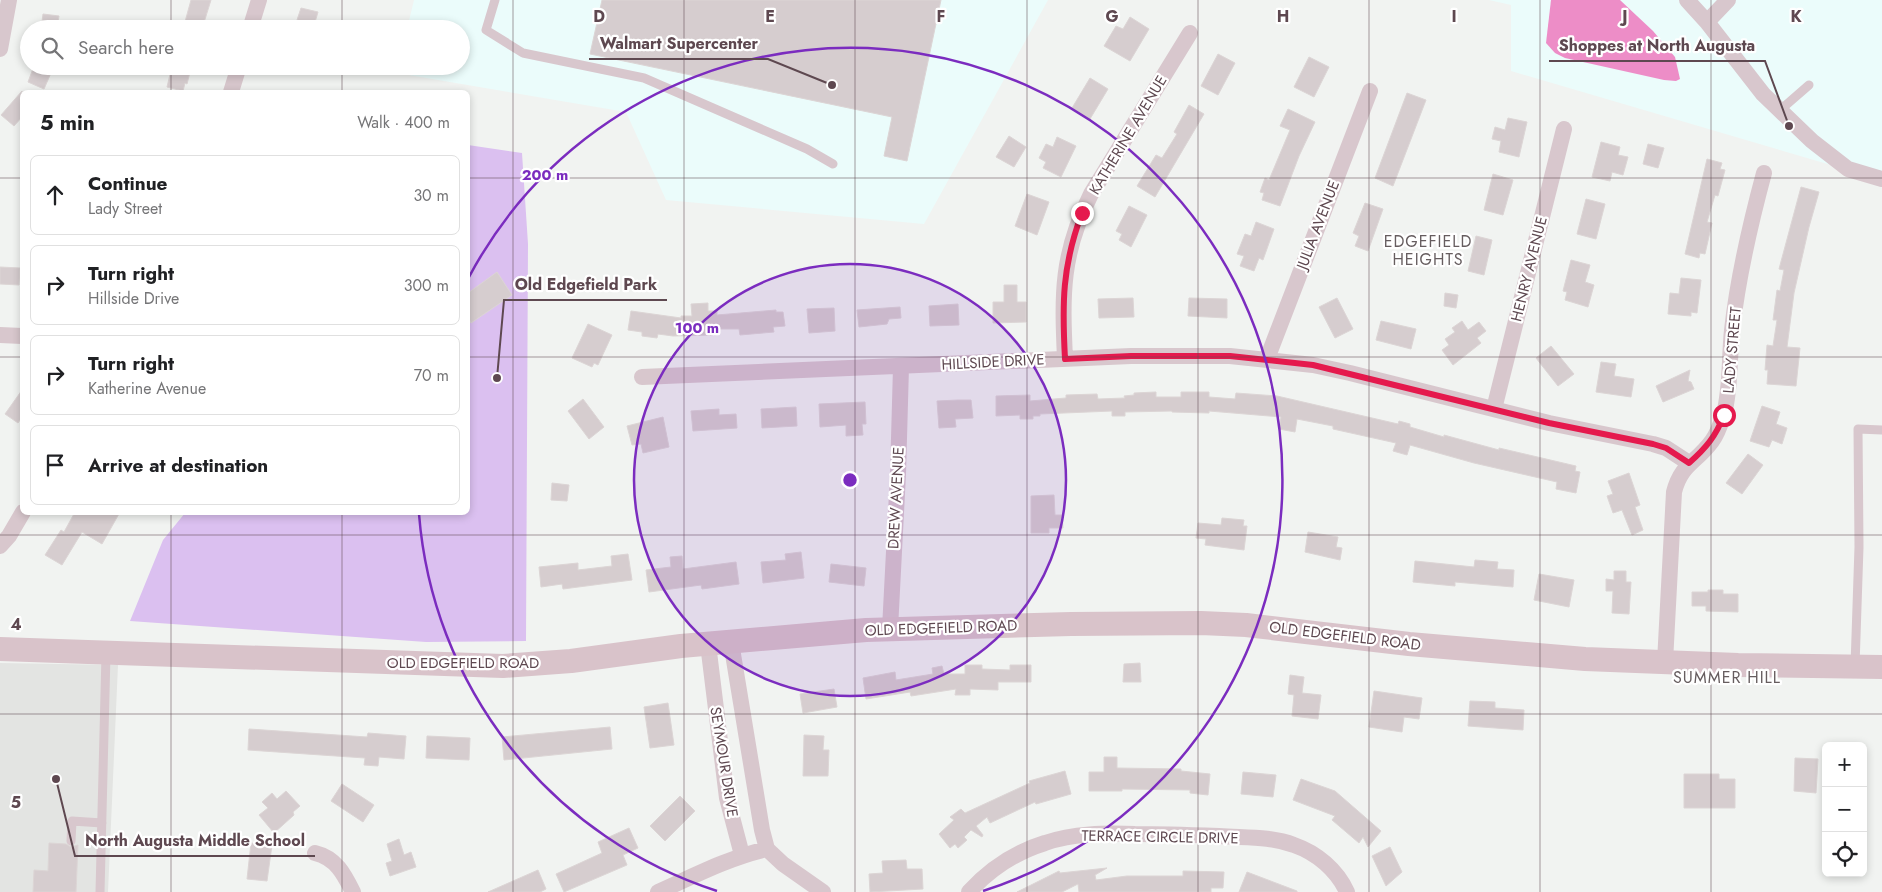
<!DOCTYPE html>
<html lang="en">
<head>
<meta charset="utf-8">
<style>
	body { margin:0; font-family:Jost,sans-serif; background:#f6f6f6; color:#202124 }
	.controls { position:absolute; right:15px; bottom:15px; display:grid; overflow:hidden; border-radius:8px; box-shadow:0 2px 8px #0003 }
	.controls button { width:45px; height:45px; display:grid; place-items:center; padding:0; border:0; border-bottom:1px solid #e0e0e0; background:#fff; color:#202124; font:25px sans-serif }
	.stop { position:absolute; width:15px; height:15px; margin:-11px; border:4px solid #e5194d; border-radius:50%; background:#fff }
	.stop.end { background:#e5194d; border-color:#fff; box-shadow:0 1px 5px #0008 }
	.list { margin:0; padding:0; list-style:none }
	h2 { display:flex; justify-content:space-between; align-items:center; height:65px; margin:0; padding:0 20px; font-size:21px }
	h2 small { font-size:16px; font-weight:400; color:#757577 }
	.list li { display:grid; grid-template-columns:32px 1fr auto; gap:15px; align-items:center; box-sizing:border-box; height:80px; margin:0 10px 10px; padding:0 10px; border:1px solid #e0e0e0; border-radius:8px }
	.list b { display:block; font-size:19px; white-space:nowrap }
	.list p { margin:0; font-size:16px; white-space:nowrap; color:#757577 }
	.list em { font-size:16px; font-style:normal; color:#757577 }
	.icon { flex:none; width:28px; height:28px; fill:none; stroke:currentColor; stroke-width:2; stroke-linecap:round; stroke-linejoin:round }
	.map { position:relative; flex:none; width:1882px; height:892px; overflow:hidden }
	.search { position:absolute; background:#fff; box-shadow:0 2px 8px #0003; left:20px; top:20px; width:450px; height:55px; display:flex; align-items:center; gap:12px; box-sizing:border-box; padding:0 18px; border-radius:28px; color:#757577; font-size:19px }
	.panel { position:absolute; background:#fff; box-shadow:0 2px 8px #0003; left:20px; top:90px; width:450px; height:425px; border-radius:8px }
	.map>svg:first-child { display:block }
	.commercial { fill:#ebfcfb }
	.education { fill:#e3e4e2 }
	.green { fill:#dbc0f0 }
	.water { fill:#ed8dc7 }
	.building { fill:#d6cdcf; stroke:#dcd5d5 }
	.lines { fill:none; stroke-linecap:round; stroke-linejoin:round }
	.lane { stroke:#d8c7cd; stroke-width:9 }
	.street { stroke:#d8c7cd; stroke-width:16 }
	.secondary { stroke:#d9c3ca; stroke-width:24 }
	.route { stroke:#e5194d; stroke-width:6 }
	.grid { fill:none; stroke:#5e4850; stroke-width:1; stroke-opacity:0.55 }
	.ring { fill:none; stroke:#7b2cbf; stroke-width:2.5 }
	.labels { text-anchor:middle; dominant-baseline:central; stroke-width:4.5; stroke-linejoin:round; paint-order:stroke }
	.street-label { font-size:15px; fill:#5e4850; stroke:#fff }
	.neighbourhood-label { font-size:16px; letter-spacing:1px; fill:#665d5f; stroke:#fff }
	.grid-label { font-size:16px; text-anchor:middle; font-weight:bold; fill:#5e4850; stroke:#fff; stroke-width:4.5; stroke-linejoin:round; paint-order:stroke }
	.centre { fill:#7b2cbf; stroke:#fff; stroke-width:2.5 }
	.ring-label { font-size:15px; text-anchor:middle; font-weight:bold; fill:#7b2cbf; stroke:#fff; stroke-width:4.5; stroke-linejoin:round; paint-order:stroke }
	.leader { fill:none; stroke:#5e4850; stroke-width:2 }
	.callout-dot { fill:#5e4850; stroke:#fff; stroke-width:2 }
	.callout-label { font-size:16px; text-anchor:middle; font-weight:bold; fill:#5e4850; stroke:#fff; stroke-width:4.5; stroke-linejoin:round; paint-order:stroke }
</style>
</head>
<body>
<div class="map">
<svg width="1882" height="892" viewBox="0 0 1882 892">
	<rect width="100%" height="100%" fill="#f1f3f1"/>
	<path class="commercial" d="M414 0H1048L924 224 666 200 626 112 397 73 398 66H461V29H407Z
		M1489 0H1882V180L1511 71V5Z"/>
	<path class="education" d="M0 663 118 665 108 892H0Z"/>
	<path class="green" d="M468 145 522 153 528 244 526 641 426 642 130 621 163 540 185 513 468 512Z"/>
	<path class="water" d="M1551 0H1620L1653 31 1675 57 1680 79 1676 81 1664 80 1565 58 1555 53 1546 43Z"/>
	<path class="building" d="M191 0H211L202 29H183Z
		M602 0H941L907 161 884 156 892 117 590 54Z
		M301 8 318 12 313 29H294Z
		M43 14 59 16 57 29H41Z
		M1130 17 1149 29 1130 61 1104 46 1116 26 1123 29Z
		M1218 54 1235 63 1218 95 1201 86Z
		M1309 57 1329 67 1314 97 1294 87Z
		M34 66H54L44 89 28 82Z
		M172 66 191 68 187 84 185 83 183 91 167 87Z
		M1090 78 1108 89 1090 119 1072 108Z
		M22 91V117L14 126 1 115Z
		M1407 93 1426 100 1393 186 1375 178Z
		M1189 105 1204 114 1155 197 1137 186 1156 155 1162 158 1177 134 1174 132Z
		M1288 109 1315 122 1299 156 1280 206 1262 200 1264 193 1260 192 1265 178 1269 180 1290 130 1280 126Z
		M1508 118 1527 122 1519 157 1499 152 1501 141 1492 139 1495 127 1505 130Z
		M1009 136 1026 147 1014 167 996 157Z
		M1057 137 1076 146 1061 177 1043 168 1046 162 1039 158 1046 144 1053 147Z
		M1601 142 1620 147 1618 155 1628 157 1623 175 1612 172 1610 181 1592 177Z
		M1648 144 1664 148 1658 168 1643 164Z
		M1707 159 1722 163 1720 169 1725 170 1718 196 1715 195 1707 222 1712 223 1705 254 1700 253 1699 258 1685 254Z
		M1493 174 1513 180 1503 215 1484 210Z
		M1801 187 1819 192 1809 227 1794 293 1787 347 1800 348 1796 386 1767 384 1768 370H1765L1767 345 1773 346 1777 320H1773L1777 290 1780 291 1784 270 1779 269Z
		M1027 194 1049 202 1037 235 1015 226Z
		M1586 199 1605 204 1596 239 1577 234Z
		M1365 203 1383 209 1368 251 1355 246 1359 236 1353 233Z
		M1129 206 1147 215 1131 247 1119 240 1122 234 1116 231Z
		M1256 222 1274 229 1263 260 1259 258 1254 271 1240 266 1244 256 1237 254 1245 234 1251 236Z
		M1476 236 1492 240 1484 275 1468 271Z
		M1571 260 1590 265 1585 282 1594 285 1588 307 1565 300 1567 292 1563 291Z
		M0 267 20 268 19 285 0 284Z
		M497 272 512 295 471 323 468 317V293Z
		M1681 278 1701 280 1697 313 1691 312V316L1668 314 1670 293 1679 294Z
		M1004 285H1017V302H1026V322L993 323V302H1004Z
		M1445 293 1458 295 1456 308 1444 306Z
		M1133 298 1134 317 1099 318 1098 299Z
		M1189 298 1227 299V318L1188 316Z
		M1337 298 1353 329 1335 338 1319 307Z
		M708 303V311H717V315L776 310V312H783L785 326 773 327 774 332 740 335 739 329H713V335L673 336 658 334 657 338 642 336V332L628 330 631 311 681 318V316H692L691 304Z
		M958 304 959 325 930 326 929 306Z
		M900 307 901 318 889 319 887 324 859 327 857 310Z
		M834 308 835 331 809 333 807 309Z
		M1381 321 1416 329 1411 349 1376 340Z
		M1462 321 1468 330 1479 322 1486 331 1477 338 1481 343 1453 365 1442 350 1449 345 1445 339 1455 332 1452 328Z
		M588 324 612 335 598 365 594 363 592 367 572 358Z
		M1551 346 1574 374 1558 386 1536 358Z
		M1601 362 1616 364 1614 376 1634 379 1631 397 1596 392Z
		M1690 370 1688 381 1691 382 1694 389 1663 402 1656 386Z
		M22 390V417L18 423 5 414Z
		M1156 392V397H1181V392H1209V397L1235 399 1236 393 1277 396 1398 424 1399 421 1410 424V427L1444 437V435L1499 450V448L1576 466 1575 471 1580 472 1576 493 1556 489 1557 482 1474 463 1410 445 1407 455 1393 451 1396 443 1333 429V426L1297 419 1295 432 1279 429 1281 417 1209 411V413L1172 412V411L1125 412V416H1112V411L1040 414V416H1033V419H1020V415L996 416V396L1030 395V401L1066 398V395L1097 394 1098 399 1125 398 1124 396 1134 395V393Z
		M583 399 604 427 589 439 568 411Z
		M958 400H971L973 418 955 419 956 427 939 428 937 401Z
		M865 402 866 424H862L863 435 846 436V425L820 427 819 404Z
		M1762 406 1780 412 1776 424 1787 428 1782 444 1772 440 1769 447 1750 441Z
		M796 407 797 426 762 428 761 409Z
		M719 409V415L736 414 737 428 693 431 691 411Z
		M663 417 669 447 643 453 641 444 632 445 627 426Z
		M1748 454 1763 465 1742 494 1726 483Z
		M1629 473 1640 505 1635 507 1643 530 1632 535 1622 510 1613 513 1607 496 1613 494 1608 481Z
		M552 483 569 485 567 501 551 500Z
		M1054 495 1055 515H1062L1063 528H1049V533H1031V496Z
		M75 512H120L102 544 82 532 62 565 45 555 61 530 64 532Z
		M1222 518 1244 520 1243 526H1247L1244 550 1205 545 1206 539 1196 538 1198 523 1221 525Z
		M1308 532 1338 537 1336 547 1342 548 1340 560 1305 552Z
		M801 552 804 578 763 583 761 562 786 560 785 554Z
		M628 554 632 580 563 589 562 584 541 587 539 567 578 563V570L612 566 611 556Z
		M682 556 683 569 736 562 739 584 702 589 701 585 649 592 646 570 671 567 670 557Z
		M1475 560 1498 562 1497 569 1514 570 1513 587 1455 582V586L1413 582 1415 561 1474 567Z
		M831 564 866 568 864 586 829 582Z
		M1614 571H1626V582H1631L1629 614 1612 613 1613 591H1606V579L1614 580Z
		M1539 574 1574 580 1569 607 1534 600Z
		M1708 590H1723V594H1738V612L1706 611V606H1692V592H1708Z
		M1140 663 1141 682H1123L1124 664Z
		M965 665H982V669L1010 670V665H1031V682H998V690L970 689V695H955L956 689 911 696 910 692 866 699 863 678 895 672 896 680 933 674 932 668 942 666 944 674H965Z
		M1290 675 1304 677 1302 693 1321 695 1318 719 1292 716 1294 695 1288 694Z
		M834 689 837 707 803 713 800 694Z
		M1374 691 1422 698 1419 719 1404 717 1402 732 1369 727Z
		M1470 701 1495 702V708L1524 710 1523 730 1468 726Z
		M668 703 674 745 650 748 644 707Z
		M610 727 612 749 504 760 502 737Z
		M249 729 367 737 368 733 406 736 404 759 379 757 378 766 364 765 365 758 248 750Z
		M804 735 824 736 823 750H829L828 776H803Z
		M427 736 470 738 469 760 426 758Z
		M1104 757H1117V768L1181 769V771L1210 774 1208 795 1190 793V790L1122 789V791H1089V772H1104Z
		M1795 758 1818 759 1816 793 1794 791Z
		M1065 771 1071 794 1036 804 1035 802 990 823 987 817 976 826 983 835 982 837 971 830 964 837 967 840 958 848 955 844 950 848 939 834 954 820 950 817 961 809 965 813 1030 783 1029 781Z
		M1243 772 1276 775 1273 797 1241 794Z
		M1684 774H1719V779H1735V808H1684Z
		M1301 779 1335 791 1381 831 1368 847 1363 837 1359 843 1332 820 1335 816 1293 800Z
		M342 784 374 805 363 822 331 801Z
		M286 791 300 806 293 812 294 815 274 833 259 815 268 808 262 802 272 793 277 799Z
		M680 796 695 811 665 841 650 826Z
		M629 828 638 848 623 855 627 865 564 892 556 874 602 853 598 842Z
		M399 839 404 855 411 852 416 867 390 876 386 863 392 861 387 844Z
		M49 843 66 844 71 847 78 845 76 892H33L34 870 48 871Z
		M251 843 272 845 267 881 247 879Z
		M1390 847 1402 872 1386 886 1372 856Z
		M906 860 907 869H922L923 889 870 892 869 874 883 873 882 861Z
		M1107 868 1095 875 1096 880 1127 876H1183V871L1224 872 1223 888H1211V892H1079L1078 884 1062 892H1017L1059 871 1060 873Z
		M538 870 546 889 540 892H488Z
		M1247 872 1297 891V892H1239Z"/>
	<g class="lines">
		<path class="lane" d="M495 0 486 30 523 53 644 78 807 149 833 164
			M1779 111 1809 85
			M1855 666 1859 547 1858 429 1882 430
			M71 841 72 821 102 823
			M100 892 106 654"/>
		<path class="street" d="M1687 0 1707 22 1763 94 1812 141 1848 169 1882 179
			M1707 22 1728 0
			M250 29 259 0
			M0 49 9 0
			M231 92 239 66
			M0 335 22 336
			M1065 359C1062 294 1061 254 1091 194L1190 33
			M1267 359 1370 91
			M642 377 1131 356H1230L1313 365 1350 373 1549 423 1653 444 1666 448 1689 463
			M1494 409 1564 129
			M0 546 9 536 23 512
			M890 629 898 474 901 367
			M731 642 762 830 767 849
			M708 644 727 798 742 855
			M1665 662 1674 492C1681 464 1696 463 1712 441 1718 433 1721 423 1724 414 1731 387 1729 358 1732 330 1738 276 1750 225 1764 173
			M315 853C336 858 344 874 353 892
			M658 892C694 876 728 858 767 849L783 864 823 892
			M969 892C989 870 1016 852 1045 843 1074 833 1105 833 1135 834 1163 834 1191 835 1219 836 1244 838 1270 836 1294 845 1317 853 1337 870 1347 892"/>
		<path class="secondary" d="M0 649 503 666 571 661 681 646 866 630 1071 624 1201 623 1246 625 1409 644 1585 659 1738 665 1882 667"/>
	</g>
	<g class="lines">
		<path class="route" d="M1082 213C1062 266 1062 304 1065 359L1131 356H1230L1313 365 1549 423 1653 444 1666 448 1689 463C1706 448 1716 436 1724 415"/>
	</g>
	<path class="grid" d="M171 0V29M342 0V29M513 0V892M684 0V892M855 0V892M1027 0V892M1198 0V892M1369 0V892M1540 0V892M1711 0V892M171 66V92M342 66V92M0 178H22M468 178H1882M0 357H22M468 357H1882M171 512V892M342 512V892M0 535H1882M0 714H1882"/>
	<circle cx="850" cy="480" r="216" fill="#7b2cbf" fill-opacity=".12"/>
	<g class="ring">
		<circle cx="850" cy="480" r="216"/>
		<path d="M717 891A432 432 0 0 1 419 514M469 277A432 432 0 1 1 983 891"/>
	</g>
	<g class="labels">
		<g class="street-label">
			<text transform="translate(1128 135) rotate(-59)">KATHERINE AVENUE</text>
			<text transform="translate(1318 225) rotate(-69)">JULIA AVENUE</text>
			<text transform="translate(1529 269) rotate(-76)">HENRY AVENUE</text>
			<text transform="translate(1732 350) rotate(-85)">LADY STREET</text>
			<text transform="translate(993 362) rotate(-3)">HILLSIDE DRIVE</text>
			<text transform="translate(896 498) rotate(-87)">DREW AVENUE</text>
			<text transform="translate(941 628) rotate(-2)">OLD EDGEFIELD ROAD</text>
			<text transform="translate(1345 636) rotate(7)">OLD EDGEFIELD ROAD</text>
			<text x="463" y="663">OLD EDGEFIELD ROAD</text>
			<text transform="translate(724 762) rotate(81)">SEYMOUR DRIVE</text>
			<text transform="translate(1160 837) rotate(1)">TERRACE CIRCLE DRIVE</text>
		</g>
		<g class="neighbourhood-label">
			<text x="1428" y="241">EDGEFIELD<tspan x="1428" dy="18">HEIGHTS</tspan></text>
			<text x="1727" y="677">SUMMER HILL</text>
		</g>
	</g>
	<g class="grid-label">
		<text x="599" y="22">D</text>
		<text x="770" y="22">E</text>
		<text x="941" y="22">F</text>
		<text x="1112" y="22">G</text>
		<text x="1283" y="22">H</text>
		<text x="1454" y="22">I</text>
		<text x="1625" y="22">J</text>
		<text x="1796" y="22">K</text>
		<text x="16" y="630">4</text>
		<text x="16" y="808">5</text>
	</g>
	<circle cx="850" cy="480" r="8" class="centre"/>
	<g class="ring-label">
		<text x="545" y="180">200 m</text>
		<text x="697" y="333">100 m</text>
	</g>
	<path class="leader" d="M832 85L768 59H589M1789 126L1765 61H1549M497 378L504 300H667M56 779L75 856H315"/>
	<g class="callout-dot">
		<circle cx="832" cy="85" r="5"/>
		<circle cx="1789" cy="126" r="5"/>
		<circle cx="497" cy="378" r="5"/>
		<circle cx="56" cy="779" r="5"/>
	</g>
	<g class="callout-label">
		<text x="679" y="49">Walmart Supercenter</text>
		<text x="1657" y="51">Shoppes at North Augusta</text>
		<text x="586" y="290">Old Edgefield Park</text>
		<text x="195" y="846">North Augusta Middle School</text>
	</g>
</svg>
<div class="controls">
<button>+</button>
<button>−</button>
<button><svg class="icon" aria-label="locate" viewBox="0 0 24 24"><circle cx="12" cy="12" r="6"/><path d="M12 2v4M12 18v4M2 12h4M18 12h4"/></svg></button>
</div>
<div class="stop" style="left:1724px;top:415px"></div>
<div class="stop end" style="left:1082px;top:213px"></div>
<div class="search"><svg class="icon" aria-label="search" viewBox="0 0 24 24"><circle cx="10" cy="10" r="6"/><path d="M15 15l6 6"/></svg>Search here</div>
<section class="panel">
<h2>5 min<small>Walk · 400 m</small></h2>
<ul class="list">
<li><svg class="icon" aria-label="ahead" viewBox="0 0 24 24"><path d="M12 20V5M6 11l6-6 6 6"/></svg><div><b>Continue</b><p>Lady Street</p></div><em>30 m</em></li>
<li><svg class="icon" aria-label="right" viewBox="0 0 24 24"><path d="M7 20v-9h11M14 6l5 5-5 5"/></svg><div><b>Turn right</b><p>Hillside Drive</p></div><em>300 m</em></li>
<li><svg class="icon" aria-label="right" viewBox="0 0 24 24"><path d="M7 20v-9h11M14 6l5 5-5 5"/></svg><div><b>Turn right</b><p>Katherine Avenue</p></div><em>70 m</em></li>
<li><svg class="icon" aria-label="arrive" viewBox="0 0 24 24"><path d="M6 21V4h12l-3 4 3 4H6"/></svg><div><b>Arrive at destination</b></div></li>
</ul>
</section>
</div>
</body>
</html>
